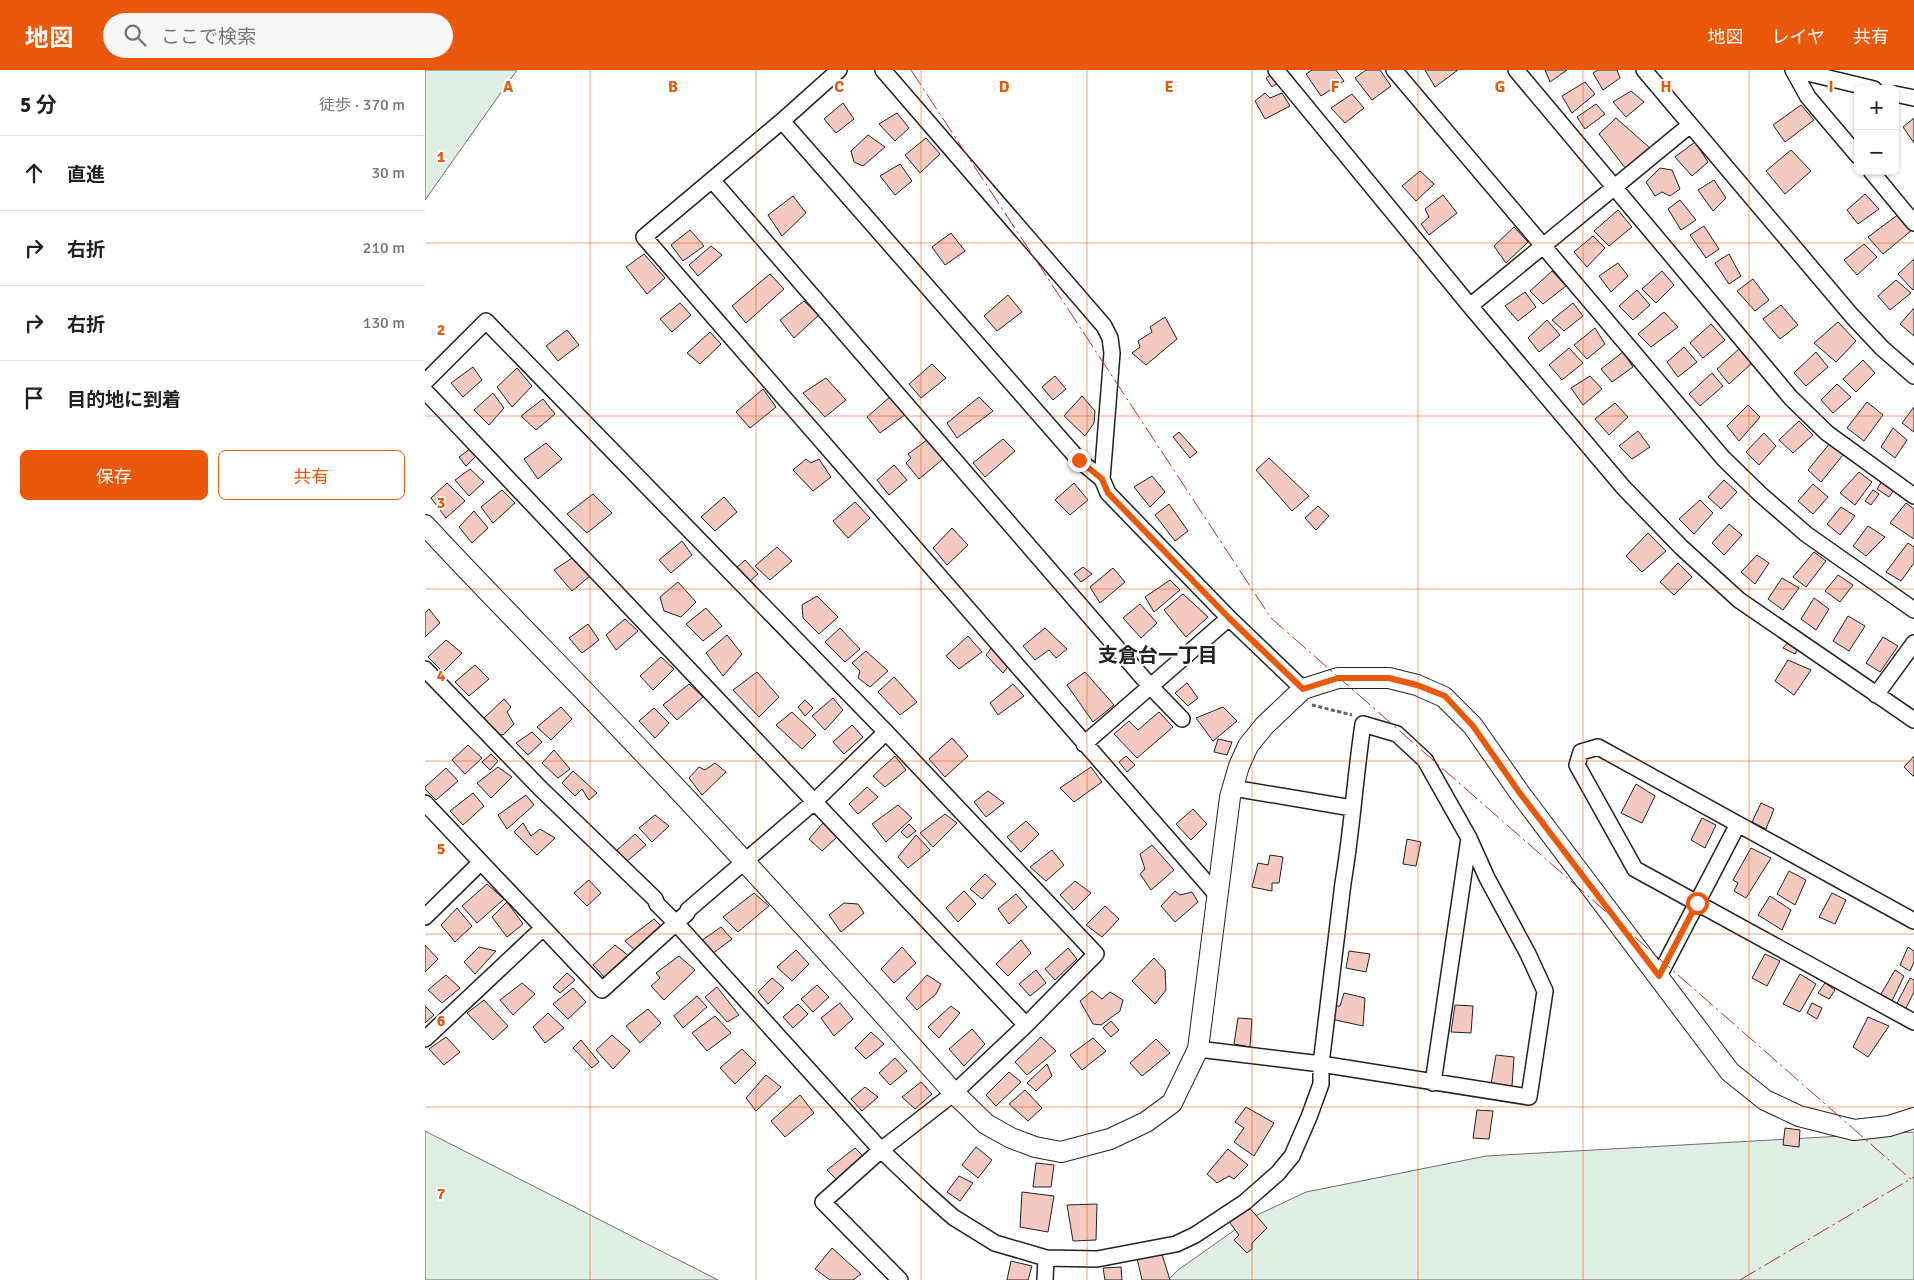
<!DOCTYPE html>
<html lang="ja">
<head>
<meta charset="utf-8">
<style>
	body { margin:0; font-family:Signika,"Noto Sans JP",sans-serif; background:#f6f6f6; color:#202124 }
	.controls { position:absolute; right:15px; top:15px; display:grid; overflow:hidden; border-radius:8px; box-shadow:0 1px 4px #0004 }
	.controls button { width:45px; height:45px; display:grid; place-items:center; padding:0; border:0; border-bottom:1px solid #e0e0e0; background:#fff; color:#202124; font:25px sans-serif }
	.stop { position:absolute; width:15px; height:15px; margin:-11px; border:4px solid #ea580c; border-radius:50%; background:#fff }
	.stop.end { background:#ea580c; border-color:#fff; box-shadow:0 1px 5px #0008 }
	.list { margin:0; padding:0; list-style:none }
	h2 { display:flex; justify-content:space-between; align-items:center; height:65px; margin:0; padding:0 20px; font-size:21px }
	h2 small { font-size:16px; font-weight:400; color:#757577 }
	.list li { display:grid; grid-template-columns:32px 1fr auto; gap:15px; align-items:center; box-sizing:border-box; height:75px; padding:0 20px; border-top:1px solid #e0e0e0 }
	.list b { display:block; font-size:19px; white-space:nowrap }
	.list em { font-size:16px; font-style:normal; color:#757577 }
	.actions { display:flex; gap:10px; padding:15px 20px }
	.actions a { flex:1; padding:11px 0; border:1px solid #ea580c; border-radius:8px; text-align:center; font-size:18px; color:#ea580c }
	.actions .main { background:#ea580c; color:#fff }
	.icon { flex:none; width:28px; height:28px; fill:none; stroke:currentColor; stroke-width:2; stroke-linecap:round; stroke-linejoin:round }
	.map { position:relative; flex:none; width:1489px; height:1210px; overflow:hidden }
	header { display:flex; align-items:center; gap:30px; box-sizing:border-box; height:70px; padding:0 25px; background:#ea580c; color:#fff }
	header strong { font-size:24px }
	nav { display:flex; gap:28px; margin-inline-start:auto; font-size:18px }
	.search { width:350px; height:45px; background:#f6f6f6; display:flex; align-items:center; gap:12px; box-sizing:border-box; padding:0 18px; border-radius:28px; color:#757577; font-size:19px }
	main { display:flex }
	aside { flex:1; background:#fff }
	.map>svg:first-child { display:block }
	.green { fill:#e0efe3; stroke:#6f6f6f }
	.building { fill:#f3c9c0; stroke:#222 }
	.lines { fill:none; stroke-linecap:round; stroke-linejoin:round }
	.street-casing { stroke:#222; stroke-width:18 }
	.secondary-casing { stroke:#222; stroke-width:22 }
	.path { stroke:#646464; stroke-width:3; stroke-dasharray:4 2.5; stroke-linecap:butt }
	.street { stroke:#fff; stroke-width:15 }
	.secondary { stroke:#fff; stroke-width:20 }
	.power { stroke:#c62828; stroke-width:1; stroke-dasharray:18 4 2.5 4; stroke-linecap:butt }
	.route { stroke:#ea580c; stroke-width:6 }
	.grid { fill:none; stroke:#e8590c; stroke-width:1; stroke-opacity:0.55 }
	.labels { text-anchor:middle; dominant-baseline:central; stroke-width:4; stroke-linejoin:round; paint-order:stroke }
	.neighbourhood-label { font-size:20px; font-weight:bold; fill:#222; stroke:#fff }
	.grid-label { font-size:16px; text-anchor:middle; font-weight:bold; fill:#e8590c; stroke:#fff; stroke-width:4; stroke-linejoin:round; paint-order:stroke }
</style>
</head>
<body>
<header>
<strong>地図</strong>
<div class="search"><svg class="icon" aria-label="search" viewBox="0 0 24 24"><circle cx="10" cy="10" r="6"/><path d="M15 15l6 6"/></svg>ここで検索</div>
<nav><a>地図</a><a>レイヤ</a><a>共有</a></nav>
</header>
<main>
<aside>
<h2>5 分<small>徒歩 · 370 m</small></h2>
<ul class="list">
<li><svg class="icon" aria-label="ahead" viewBox="0 0 24 24"><path d="M12 20V5M6 11l6-6 6 6"/></svg><div><b>直進</b></div><em>30 m</em></li>
<li><svg class="icon" aria-label="right" viewBox="0 0 24 24"><path d="M7 20v-9h11M14 6l5 5-5 5"/></svg><div><b>右折</b></div><em>210 m</em></li>
<li><svg class="icon" aria-label="right" viewBox="0 0 24 24"><path d="M7 20v-9h11M14 6l5 5-5 5"/></svg><div><b>右折</b></div><em>130 m</em></li>
<li><svg class="icon" aria-label="arrive" viewBox="0 0 24 24"><path d="M6 21V4h12l-3 4 3 4H6"/></svg><div><b>目的地に到着</b></div></li>
</ul>
<div class="actions"><a class="main">保存</a><a>共有</a></div>
</aside>
<div class="map">
<svg width="1489" height="1210" viewBox="0 0 1489 1210">
	<rect width="100%" height="100%" fill="#fff"/>
	<path class="green" d="M0 0H92L0 130Z
		M0 1061 293 1210H0Z
		M1489 1062V1210H743L753 1200 828 1147 881 1122 1061 1086Z"/>
	<path class="building" d="M887 0H911L919 11 896 26 881 4Z
		M941 0H955L966 16 947 30 930 8Z
		M1000 0H1033L1010 17Z
		M1120 0H1142L1125 12Z
		M1173 0H1192L1195 8 1178 20 1168 3Z
		M848 3 855 11 847 17 841 8Z
		M1160 12 1170 24 1147 43 1137 26Z
		M1206 21 1219 32 1201 47 1188 32Z
		M840 23 845 28 857 23 865 36 840 49 830 31Z
		M927 24 939 38 920 53 906 38Z
		M418 33 429 49 411 63 399 49Z
		M1171 34 1180 44 1160 59 1152 47Z
		M1376 35 1389 50 1360 72 1348 55Z
		M472 43 484 58 470 71 454 54Z
		M1191 48 1226 79 1201 99 1174 64Z
		M1489 48V73L1478 57Z
		M443 65 460 77 438 96 429 92 426 81Z
		M501 68 515 84 495 103 480 85Z
		M1270 72 1283 92 1267 106 1250 87Z
		M1366 80 1386 101 1360 124 1341 101Z
		M475 94 487 111 470 125 455 106Z
		M1235 98 1247 100 1255 119 1245 126 1237 122 1230 126 1221 112Z
		M995 101 1009 114 991 131 977 116Z
		M1289 110 1301 128 1288 141 1273 120Z
		M1440 124 1454 139 1433 154 1422 140Z
		M1018 125 1032 143 1004 165 996 154 1004 147 1000 139Z
		M368 126 381 143 357 166 343 145Z
		M1255 130 1271 150 1256 160 1243 139Z
		M1193 140 1207 157 1184 176 1169 161Z
		M1474 144 1487 160 1458 184 1443 167Z
		M1279 156 1294 179 1281 188 1265 165Z
		M1089 157 1103 172 1081 193 1069 176Z
		M265 160 279 176 258 191 246 175Z
		M526 163 540 181 520 195 507 177Z
		M1168 166 1180 178 1162 197 1149 182Z
		M1439 174 1452 187 1432 205 1419 190Z
		M286 176 297 185 273 206 264 195Z
		M219 184 240 208 222 224 201 197Z
		M1304 184 1316 206 1304 214 1290 193Z
		M1489 189V219L1488 220 1473 204Z
		M1193 193 1203 206 1186 222 1174 206Z
		M1127 201 1141 216 1118 234 1105 221Z
		M1237 201 1249 215 1231 233 1217 219Z
		M345 204 359 219 321 253 307 236Z
		M1328 209 1344 230 1330 241 1312 221Z
		M1471 210 1486 223 1465 240 1453 226Z
		M1212 220 1225 235 1208 250 1194 236Z
		M1100 222 1111 237 1093 251 1080 236Z
		M583 225 597 242 572 261 559 246Z
		M379 231 394 245 369 268 355 250Z
		M255 233 266 245 247 262 235 249Z
		M1148 233 1158 246 1139 261 1127 250Z
		M1356 235 1373 255 1355 269 1338 249Z
		M1489 238V266L1475 254Z
		M1239 242 1253 257 1226 277 1213 264Z
		M740 247 752 269 721 295 707 283 715 277 713 271 727 262 725 257Z
		M1122 250 1135 265 1114 282 1103 268Z
		M1413 252 1431 271 1411 292 1389 273Z
		M1286 254 1300 270 1278 288 1265 273Z
		M1170 258 1180 274 1162 289 1149 275Z
		M142 260 154 275 133 291 121 276Z
		M285 262 296 274 275 294 262 283Z
		M1259 277 1272 292 1253 307 1242 292Z
		M1144 278 1158 293 1137 310 1124 295Z
		M1315 278 1327 293 1304 314 1292 299Z
		M1198 282 1208 297 1187 312 1176 299Z
		M1391 282 1403 297 1381 316 1369 303Z
		M1438 290 1450 303 1431 322 1418 309Z
		M507 294 521 308 496 328 484 314Z
		M48 297 57 310 38 327 26 313Z
		M92 298 107 316 87 337 72 317Z
		M1287 303 1298 316 1275 336 1264 324Z
		M630 306 641 319 628 330 617 317Z
		M1165 306 1177 319 1158 335 1146 318Z
		M401 308 421 330 400 347 378 323Z
		M1412 314 1426 327 1408 343 1396 330Z
		M338 319 351 337 325 358 311 342Z
		M68 323 79 338 64 355 49 340Z
		M466 326 481 344 455 363 442 347Z
		M657 326 670 341 669 353 660 366 639 346Z
		M554 327 568 341 532 368 522 353Z
		M118 329 130 344 111 360 96 346Z
		M1442 332 1458 345 1439 371 1422 358Z
		M1190 333 1203 347 1184 365 1170 349Z
		M1323 335 1335 347 1314 371 1302 356Z
		M1489 337V362L1477 353Z
		M1374 351 1388 365 1368 383 1354 370Z
		M1468 358 1482 370 1470 388 1456 377Z
		M1213 361 1225 377 1207 389 1194 376Z
		M754 362 772 382 765 388 748 367Z
		M1339 363 1351 376 1334 395 1321 382Z
		M578 369 590 381 560 407 548 393Z
		M502 370 518 389 494 409 481 393 486 388 483 384Z
		M121 373 137 389 113 409 99 389Z
		M1405 373 1418 385 1396 412 1383 400Z
		M45 379 52 385 41 396 34 387Z
		M844 388 884 426 867 441 831 400Z
		M381 389 386 393 394 389 406 407 388 421 368 400Z
		M469 395 482 410 464 425 452 410Z
		M45 399 59 412 44 426 30 410Z
		M1434 402 1447 412 1430 435 1415 423Z
		M727 406 740 422 725 437 709 417Z
		M1459 408 1471 417 1464 427 1452 419Z
		M1299 410 1312 422 1296 439 1283 427Z
		M22 413 40 431 21 448 6 428Z
		M649 413 663 430 645 445 630 430Z
		M1388 414 1403 427 1388 444 1373 431Z
		M77 420 90 433 68 453 56 437Z
		M1448 420 1454 424 1446 435 1440 431Z
		M168 424 187 443 162 463 142 444Z
		M299 427 312 442 290 461 276 447Z
		M1275 430 1288 443 1269 464 1254 449Z
		M430 432 445 448 423 468 408 451Z
		M1481 433 1489 439V469L1465 453Z
		M744 434 763 461 750 471 730 445Z
		M893 436 904 446 891 460 880 448Z
		M1416 437 1430 446 1415 465 1402 454Z
		M49 441 63 458 47 473 34 457Z
		M1304 454 1317 465 1299 485 1287 473Z
		M1443 456 1460 467 1441 486 1428 476Z
		M527 458 543 475 522 495 508 478Z
		M1223 463 1241 481 1217 502 1201 486Z
		M257 471 267 485 246 503 234 490Z
		M1483 473 1489 477V493L1476 511 1461 502Z
		M352 477 367 491 345 510 330 496Z
		M1389 482 1401 491 1381 517 1368 507Z
		M1332 485 1344 493 1330 514 1316 502Z
		M150 486 165 506 147 521 129 500Z
		M320 490 333 504 325 511 311 498Z
		M1253 493 1267 507 1249 525 1235 512Z
		M658 497 667 504 656 512 649 504Z
		M688 498 700 512 675 533 665 517Z
		M1413 505 1428 515 1415 532 1400 521Z
		M1357 508 1374 518 1358 540 1343 529Z
		M745 510 755 520 729 542 720 527Z
		M253 512 271 532 256 547 239 541 235 527Z
		M758 524 783 547 761 567 739 540Z
		M392 526 413 547 394 564 378 548 377 535Z
		M1389 528 1404 539 1391 560 1376 549Z
		M715 534 732 553 716 568 698 548Z
		M281 538 297 556 278 571 261 554Z
		M4 539 15 553 0 567V543Z
		M1423 546 1440 556 1424 581 1408 571Z
		M200 549 213 561 191 580 181 565Z
		M163 554 174 570 157 583 144 568Z
		M415 558 435 579 420 592 400 572Z
		M620 558 642 579 631 588 624 580 610 590 598 576Z
		M302 565 317 584 298 606 281 583Z
		M543 566 557 582 534 599 521 586Z
		M1458 567 1473 576 1455 602 1441 593Z
		M21 570 37 583 18 602 3 587Z
		M1365 570 1374 577 1370 584 1358 578Z
		M568 576 585 594 578 603 561 585Z
		M441 581 463 601 445 617 433 608 435 601 427 593Z
		M236 587 249 599 228 620 215 606Z
		M1363 590 1386 600 1369 625 1350 611Z
		M50 595 64 609 44 626 30 612Z
		M332 602 354 627 334 647 308 620Z
		M660 602 689 635 668 652 642 615Z
		M469 607 492 632 475 645 453 622Z
		M762 613 773 628 763 636 750 623Z
		M264 614 278 627 252 650 238 635Z
		M588 614 599 626 573 645 565 633Z
		M408 628 418 640 400 660 387 646Z
		M79 629 86 637 82 642 89 654 78 665 73 664 58 649Z
		M380 630 388 638 380 646 373 637Z
		M136 637 147 649 126 670 112 657Z
		M798 637 812 651 788 671 771 648Z
		M229 638 244 653 230 668 214 651Z
		M367 642 391 665 377 679 351 655Z
		M734 642 748 657 712 688 689 664 704 651 713 660Z
		M427 655 438 667 419 684 408 672Z
		M107 662 117 672 103 685 91 673Z
		M527 668 543 686 520 707 504 689Z
		M793 669 807 672 802 685 789 682Z
		M43 675 57 688 40 704 27 690Z
		M129 680 145 699 133 708 117 693Z
		M66 684 73 691 65 700 57 692Z
		M470 686 481 700 460 717 448 706Z
		M701 686 710 695 702 702 694 692Z
		M1489 686V706H1488L1479 697Z
		M290 693 301 702 277 725 264 708 274 697 280 700Z
		M73 697 87 707 66 728 52 713Z
		M666 697 677 712 649 732 635 718Z
		M21 698 33 711 11 730 0 719V717Z
		M148 701 172 723 164 730 157 719 150 726 137 713Z
		M1211 714 1230 726 1217 753 1196 743Z
		M442 717 453 727 433 744 424 734Z
		M563 721 579 733 561 747 549 732Z
		M48 723 59 736 38 755 25 741Z
		M101 725 109 735 82 759 73 745Z
		M1336 733 1349 739 1341 759 1327 752Z
		M473 735 487 748 461 772 447 754Z
		M768 739 782 754 766 770 751 754Z
		M520 744 532 753 508 777 495 763Z
		M230 745 244 756 227 772 214 758Z
		M1277 748 1291 755 1280 778 1266 770Z
		M601 751 614 764 596 782 582 767Z
		M98 753 106 766 115 759 130 768 112 785 89 762Z
		M398 753 412 767 397 781 384 769Z
		M484 754 491 761 482 768 476 762Z
		M210 764 221 775 201 792 191 781Z
		M491 765 505 780 483 798 473 787Z
		M982 769 996 772 991 796 978 794Z
		M727 775 749 800 726 820 715 804 720 799 715 784Z
		M1326 778 1346 788 1321 828 1309 821 1313 813 1308 810Z
		M627 780 639 795 621 811 605 797Z
		M845 785 858 787 854 813H847V821L827 817 833 793 843 795Z
		M1364 801 1381 810 1370 835 1352 824Z
		M560 804 571 814 557 829 545 819Z
		M164 810 176 823 162 836 149 823Z
		M650 811 666 823 649 840 635 825Z
		M62 814 79 829 52 853 37 836Z
		M539 821 551 834 533 852 521 838Z
		M750 821 755 825 767 822 773 832 750 852 736 836Z
		M329 823 344 836 313 862 298 847Z
		M1407 823 1421 830 1410 854 1394 847Z
		M591 824 602 837 584 854 573 839Z
		M1345 826 1366 840 1357 860 1333 845Z
		M82 832 98 854 82 867 67 847Z
		M419 833 433 834 439 843 416 862 404 845Z
		M680 836 694 849 677 867 661 855Z
		M32 838 47 856 30 872 16 855Z
		M229 849 239 859 213 883 200 871Z
		M296 857 307 869 287 884 276 871Z
		M596 870 606 883 583 906 571 894Z
		M0 875 13 889 0 902Z
		M190 875 205 887 181 909 168 895Z
		M54 877 71 881 50 904 39 892Z
		M477 877 491 893 469 913 456 899Z
		M1483 877 1489 881V892L1485 901 1475 895Z
		M643 878 652 889 630 910 620 899Z
		M371 880 384 894 367 911 352 897Z
		M924 881 945 884 941 902 921 898Z
		M1340 884 1355 891 1342 916 1327 908Z
		M254 886 270 900 239 930 226 916 235 908 231 903Z
		M729 888 740 900 741 920 730 934 707 911Z
		M611 900 621 913 605 926 594 914Z
		M1470 900 1479 906 1466 933 1455 926Z
		M142 903 150 910 135 923 128 917Z
		M1375 904 1391 914 1375 942 1358 934Z
		M21 905 35 918 17 933 3 920Z
		M502 905 516 914 511 924 492 940 481 928Z
		M347 908 359 918 343 934 333 922Z
		M1485 908 1489 910V922L1479 942 1470 937Z
		M97 913 110 924 88 945 75 930Z
		M1400 913 1410 920 1404 929 1393 923Z
		M392 915 404 927 388 942 376 929Z
		M292 917 314 945 302 952 280 927Z
		M148 918 161 932 143 949 128 934Z
		M667 921 677 929 685 922 698 930 695 941 676 955 668 954 655 931Z
		M919 923 940 928 938 956 906 949 908 936H915Z
		M272 926 282 937 258 958 249 946Z
		M59 930 83 956 68 970 42 943Z
		M415 933 428 949 409 966 396 948Z
		M1387 933 1397 938 1392 949 1382 943Z
		M373 934 383 944 368 958 358 947Z
		M1030 935 1048 936 1046 963 1026 962Z
		M0 936 9 945 0 953Z
		M526 936 535 943 514 968 503 957Z
		M223 939 236 953 215 973 201 956Z
		M123 943 139 958 120 973 108 957Z
		M290 946 306 963 282 981 267 963Z
		M1443 947 1464 956 1443 987 1428 977Z
		M813 948 827 949 825 977 809 974Z
		M686 951 694 960 686 967 678 958Z
		M547 959 560 974 539 996 524 979Z
		M446 962 459 974 441 989 430 978Z
		M187 965 205 981 188 999 171 980Z
		M21 967 35 982 19 995 4 979Z
		M616 967 631 981 602 1005 590 992Z
		M668 968 681 981 657 1000 645 985Z
		M731 969 745 983 717 1006 705 993Z
		M156 970 174 992 167 998 148 978Z
		M317 979 331 993 310 1014 295 998Z
		M1071 985 1089 987 1087 1016 1066 1014Z
		M470 988 482 1001 465 1015 454 1003Z
		M622 994 627 1006 611 1021 602 1013Z
		M584 1002 596 1012 571 1036 561 1025Z
		M341 1005 356 1017 331 1041 321 1028Z
		M496 1012 507 1024 490 1039 477 1027Z
		M440 1017 453 1027 437 1041 426 1029Z
		M600 1020 617 1038 603 1051 584 1034Z
		M375 1025 389 1043 360 1067 346 1051Z
		M821 1037 849 1053 829 1086 809 1072 819 1058 810 1052Z
		M1052 1040 1068 1041 1064 1069 1048 1068Z
		M1360 1058 1375 1060 1374 1077 1358 1075Z
		M551 1077 567 1090 553 1108 537 1095Z
		M430 1078 441 1089 414 1112 402 1100Z
		M803 1079 823 1095 809 1109 804 1106 792 1113 782 1104Z
		M611 1093 629 1095 626 1117H608Z
		M534 1106 548 1113 535 1131 522 1122Z
		M597 1122 629 1126 623 1162 595 1157Z
		M672 1134 671 1170 648 1171 642 1135Z
		M822 1135 842 1158 827 1173V1179L822 1183 809 1170 814 1165 802 1149Z
		M407 1178 436 1204 428 1210H405L390 1199Z
		M736 1181 745 1210H717L712 1188Z
		M586 1191 607 1196 603 1210H582Z
		M696 1197 697 1210H680L678 1198Z"/>
	<g class="lines">
		<defs>
			<path id="street" d="M414 0 357 51 219 167 792 825
				M458 0 679 256 685 268 687 283 677 409 683 423 804 548 878 619
				M851 0 1045 236 1198 417 1256 477 1314 530 1489 650
				M969 0 1298 388 1335 424 1381 464 1489 540
				M1091 0 1366 328 1402 363 1489 426
				M1219 0 1427 246 1457 278 1489 306
				M1368 0 1383 27 1433 86
				M1370 0 1449 19
				M1470 24 1489 28
				M357 51 654 390 677 409
				M1446 101 1489 153
				M287 110 725 616 757 649
				M1045 236 1265 55
				M0 312 61 251 461 662 671 884 601 955 529 1023 456 1080 398 1132 475 1210
				M0 321 601 955
				M0 599 115 718 230 829 232 834 251 853 456 1080 500 1122 528 1147 570 1173 621 1188 672 1189 751 1174 770 1165 820 1132 853 1103 867 1086 884 1047 896 1014V994L918 813C927 761 930 707 938 654L972 664 1000 690 1044 768 1062 808 1103 884 1120 921 1104 1027 896 994 773 979
				M1451 625 1489 573
				M659 674 804 548
				M808 718 927 738
				M0 733 177 920 262 843 263 840 389 732 461 662
				M0 847 56 792
				M1489 851 1173 677 1156 682 1152 695 1210 799 1489 952
				M1234 906 1313 754
				M0 969 118 858
				M1008 1013 1044 768
				M620 1210 621 1188"/>
			<path id="secondary" d="M0 455C73 534 150 610 224 689 328 798 428 911 529 1023L561 1054 586 1068 610 1077 636 1082 685 1069 721 1052 747 1033 773 979 805 727 814 696 823 676 839 656 878 619 913 608H964L992 615 1019 627 1048 656 1094 722 1305 1002 1340 1030 1374 1046 1429 1060 1464 1056 1489 1048"/>
		</defs>
		<use href="#street" class="street-casing"/>
		<use href="#secondary" class="secondary-casing"/>
		<path class="path" d="M887 635 927 645"/>
		<use href="#street" class="street"/>
		<use href="#secondary" class="secondary"/>
		<path class="power" d="M486 0 846 548 1489 1112
			M1315 1210 1489 1107"/>
	</g>
	<g class="lines">
		<path class="route" d="M654 390 677 409 683 423 804 548 878 619 913 608H964L992 615 1020 626 1048 656 1094 722 1234 906 1272 833"/>
	</g>
	<path class="grid" d="M165 0V1210M331 0V1210M496 0V1210M662 0V1210M827 0V1210M993 0V1210M1158 0V1210M1324 0V1210M0 173H1489M0 346H1489M0 519H1489M0 691H1489M0 864H1489M0 1037H1489"/>
	<g class="labels">
		<g class="neighbourhood-label">
			<text x="733" y="585">支倉台一丁目</text>
		</g>
	</g>
	<g class="grid-label">
		<text x="83" y="22">A</text>
		<text x="248" y="22">B</text>
		<text x="414" y="22">C</text>
		<text x="579" y="22">D</text>
		<text x="744" y="22">E</text>
		<text x="910" y="22">F</text>
		<text x="1075" y="22">G</text>
		<text x="1241" y="22">H</text>
		<text x="1406" y="22">I</text>
		<text x="16" y="92">1</text>
		<text x="16" y="265">2</text>
		<text x="16" y="438">3</text>
		<text x="16" y="611">4</text>
		<text x="16" y="784">5</text>
		<text x="16" y="956">6</text>
		<text x="16" y="1129">7</text>
	</g>
</svg>
<div class="controls">
<button>+</button>
<button>−</button>
</div>
<div class="stop" style="left:1272px;top:833px"></div>
<div class="stop end" style="left:654px;top:390px"></div>
</div>
</main>
</body>
</html>
